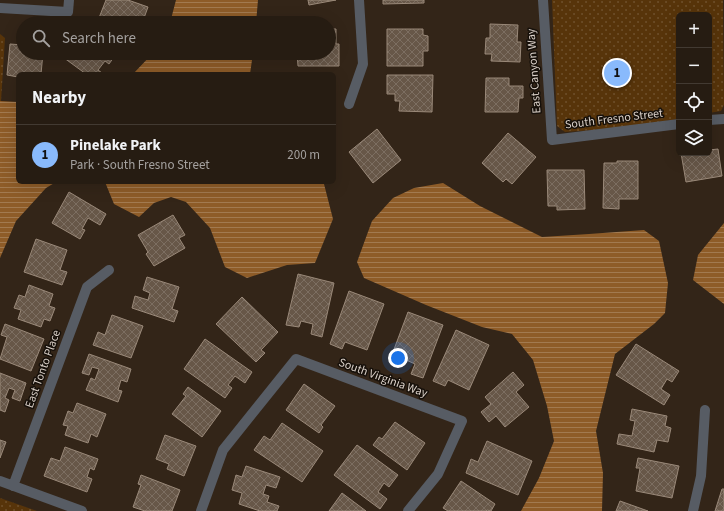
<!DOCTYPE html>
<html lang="en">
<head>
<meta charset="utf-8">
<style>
	body { margin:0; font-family:"Source Sans 3",sans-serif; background:#322920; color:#f1f3f6 }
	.controls { position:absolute; right:12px; top:12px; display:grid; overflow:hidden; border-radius:6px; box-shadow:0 4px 16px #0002 }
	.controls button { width:36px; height:36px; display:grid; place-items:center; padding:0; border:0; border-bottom:1px solid #423a32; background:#261c12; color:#f1f3f6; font:20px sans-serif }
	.you { position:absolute; left:398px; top:358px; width:14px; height:14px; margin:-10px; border:3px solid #fff; border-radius:50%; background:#1a73e8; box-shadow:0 0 0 6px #1a73e833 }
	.badge { display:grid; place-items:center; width:26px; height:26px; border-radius:50%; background:#89bafc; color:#111; font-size:13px; font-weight:700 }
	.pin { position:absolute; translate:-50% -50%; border:2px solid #fff; box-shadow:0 1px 4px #0006 }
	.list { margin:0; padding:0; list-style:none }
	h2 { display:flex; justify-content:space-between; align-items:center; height:52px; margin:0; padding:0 16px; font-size:17px }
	h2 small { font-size:13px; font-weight:400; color:#a4a19f }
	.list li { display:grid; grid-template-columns:26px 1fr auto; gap:12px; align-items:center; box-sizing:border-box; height:60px; padding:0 16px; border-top:1px solid #423a32 }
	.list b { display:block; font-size:15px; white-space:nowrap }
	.list p { margin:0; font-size:13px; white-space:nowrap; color:#a4a19f }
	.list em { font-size:13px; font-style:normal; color:#a4a19f }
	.icon { flex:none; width:22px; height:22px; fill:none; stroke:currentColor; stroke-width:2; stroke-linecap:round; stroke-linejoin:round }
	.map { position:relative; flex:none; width:724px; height:511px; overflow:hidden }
	.search { position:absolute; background:#261c12; box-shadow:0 4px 16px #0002; left:16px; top:16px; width:320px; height:44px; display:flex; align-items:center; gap:10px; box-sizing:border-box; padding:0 14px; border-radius:22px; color:#a4a19f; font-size:15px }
	.panel { position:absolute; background:#261c12; box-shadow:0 4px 16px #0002; left:16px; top:72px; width:320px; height:112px; border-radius:6px }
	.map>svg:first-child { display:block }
	.park { fill:url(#park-dots) }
	.water { fill:url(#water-rules) }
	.building { fill:url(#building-cross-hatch); stroke:#9a8979 }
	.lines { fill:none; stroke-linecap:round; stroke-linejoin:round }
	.street { stroke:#575c64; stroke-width:10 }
	.labels { text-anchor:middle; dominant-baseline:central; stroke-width:3; stroke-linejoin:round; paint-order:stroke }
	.street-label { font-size:12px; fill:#dad0c8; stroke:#16100a }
</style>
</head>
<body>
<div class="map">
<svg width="724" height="511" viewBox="0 0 724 511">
	<defs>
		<pattern id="park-dots" width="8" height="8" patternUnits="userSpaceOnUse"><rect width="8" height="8" fill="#57340a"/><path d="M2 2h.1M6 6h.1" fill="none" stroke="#6f502c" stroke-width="1.8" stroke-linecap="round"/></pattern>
		<pattern id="water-rules" width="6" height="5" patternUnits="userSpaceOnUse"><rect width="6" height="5" fill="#8e5c28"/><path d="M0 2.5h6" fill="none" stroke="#a27a50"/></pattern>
		<pattern id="building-cross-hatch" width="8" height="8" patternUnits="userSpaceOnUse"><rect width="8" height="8" fill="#675748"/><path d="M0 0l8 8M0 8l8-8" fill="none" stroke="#7c6e61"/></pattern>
	</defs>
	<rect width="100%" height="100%" fill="#332518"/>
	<path class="park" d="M552 0H723L724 105 721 111 709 113V15H679V119L608 129 565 132 557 126Z
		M0 34 5 38 1 101H0Z
		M0 498 37 511H0Z"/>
	<path class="water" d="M176 0H258L256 23H170Z
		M153 53H253L250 74H133Z
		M0 101 18 102V182H56L46 188 16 221 0 258Z
		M105 182H321L324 184 333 219 315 263 287 265 247 278 225 267 210 228 186 202 171 197 154 203 139 217 114 204Z
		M443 183 480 206 542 237 589 234 644 230 659 241 668 283 665 313 654 324 615 354 596 431 603 473 602 511H521L539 478 554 441 547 406 533 360 512 334 482 327 426 305 364 278 357 262 372 221 393 198 414 188Z
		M724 223V304L693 280 698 255Z"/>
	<path class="building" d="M106 0H128L148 7 144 18 138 16 135 23H97Z
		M308 0H336L309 5Z
		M383 0H424V3L383 4Z
		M490 24 518 25 517 42H521L520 62 491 61 492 54H485L486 38H490Z
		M329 29H336V44H339V66H298L297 53H329Z
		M387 29H423V35L428 36V51H423V66H387Z
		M10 44 23 45V53H43L41 74H18V77L7 75Z
		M61 53 77 54H116L109 64 105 61 98 70 102 73 101 74H86L60 55Z
		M387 75H433L432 112 399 111 400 101H395V94H387Z
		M486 78H509V86H523V98H519L518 112H485Z
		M377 129 401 160 373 183 349 152Z
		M508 133 536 157 512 184 506 179 503 182 482 163Z
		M718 149 722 176 686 182 681 153H709V150Z
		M617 161H638V199H619V209L603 208 604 163H617Z
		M547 170H584L585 209 557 210V206H548Z
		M69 192 106 214 100 225 88 218 82 229 85 230 80 239 52 223Z
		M173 215 185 235 179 238 185 248 154 266 146 254 148 252 138 235Z
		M36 239 67 250 60 270 67 272 62 285 24 272Z
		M298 274 334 283 322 337 311 334 313 324 301 321 299 327 286 325Z
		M147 277 179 287 172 309 178 311 174 322 132 308 135 296 148 300 150 293 143 290Z
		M29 285 53 294 49 306 55 308 50 321 44 319 41 327 18 319 21 310 14 308 19 295 25 297Z
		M349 291 384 304 367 350 345 342 342 349 330 344Z
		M242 297 278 332 261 350 265 353 256 362 216 324Z
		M408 312 443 325 423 378 411 374 415 364 404 359 402 365 390 360Z
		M112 315 143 326 131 358 93 345 98 332 105 335Z
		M5 324 44 339 31 371 0 359 7 337 1 335Z
		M456 330 489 345 469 390 448 380 445 386 433 381Z
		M205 339 252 372 245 383 235 376 228 385 232 388 225 398 184 369Z
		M636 344 679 371 672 382 667 379 661 389 670 395 664 405 616 375Z
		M89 354 131 369 127 382 121 380 118 390 122 391 118 402 86 390 91 378 95 380 99 369 92 367 89 375 82 373Z
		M513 372 524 385 516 392 529 407 505 427 496 416 489 422 481 412 491 404 485 397Z
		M0 373 26 383 20 401 12 398 15 390 9 388 5 398 9 400 5 412 0 410Z
		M304 384 335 406 321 425 323 427 319 433 286 410Z
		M188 387 221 411 202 437 172 414 186 396 183 394Z
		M77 403 106 414 97 437 91 434 88 443 65 435 68 426 63 425 68 411 73 413Z
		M632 409 667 416 665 426 671 428 668 442 657 440 654 452 617 444 619 434 632 436 635 421 630 420Z
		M395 422 425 443 407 470 373 445 379 437 382 439Z
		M282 423 323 451 302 482 254 450 264 436 270 440Z
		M165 435 196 446 184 476 167 469 169 464 156 459Z
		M0 440 6 442 0 458Z
		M487 441 532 461 518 495 466 473 471 459 478 462Z
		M357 445 398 475 389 487 384 483 378 492 387 499 380 509 334 475Z
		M65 447 98 459 94 470 90 468 87 477 92 479 87 492 44 476 51 458 60 461Z
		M638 458 679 466 672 498 636 491 640 468H636Z
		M246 466 280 477 276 488 266 485 263 494 269 496 267 502 279 506 277 511H260L239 504 242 493 232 490 236 475 242 477Z
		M141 475 180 490 172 511H145L133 507 141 485 138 484Z
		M461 481 495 504 491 511 487 510 486 511H448L443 508Z
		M722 489H724V511H715Z
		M342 493 366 511H329Z
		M620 501 648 511H616Z"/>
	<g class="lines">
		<path class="street" d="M543 0 552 140 679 124
			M0 8 68 12 69 0
			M349 104 363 64 359 0
			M709 120 724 119
			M0 481 82 511
			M13 486 87 287 109 270
			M201 511 223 450 296 359 462 421 438 474 408 511
			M693 511 701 476 705 410"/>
	</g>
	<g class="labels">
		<g class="street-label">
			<text transform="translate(534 71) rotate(-94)">East Canyon Way</text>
			<text transform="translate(614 119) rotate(-7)">South Fresno Street</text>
			<text transform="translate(43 369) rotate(-70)">East Tonto Place</text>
			<text transform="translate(383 378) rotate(20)">South Virginia Way</text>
		</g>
	</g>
</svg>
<div class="controls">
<button>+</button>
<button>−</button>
<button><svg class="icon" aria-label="locate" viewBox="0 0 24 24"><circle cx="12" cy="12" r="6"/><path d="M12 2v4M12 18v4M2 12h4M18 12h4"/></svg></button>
<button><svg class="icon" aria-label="layers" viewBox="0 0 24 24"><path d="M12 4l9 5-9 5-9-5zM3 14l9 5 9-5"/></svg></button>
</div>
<div class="you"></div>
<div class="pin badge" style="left:617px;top:73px">1</div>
<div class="search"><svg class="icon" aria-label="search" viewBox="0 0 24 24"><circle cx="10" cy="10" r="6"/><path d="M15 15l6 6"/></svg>Search here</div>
<section class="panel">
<h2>Nearby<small></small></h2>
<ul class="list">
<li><span class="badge">1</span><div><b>Pinelake Park</b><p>Park · South Fresno Street</p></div><em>200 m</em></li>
</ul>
</section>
</div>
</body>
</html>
